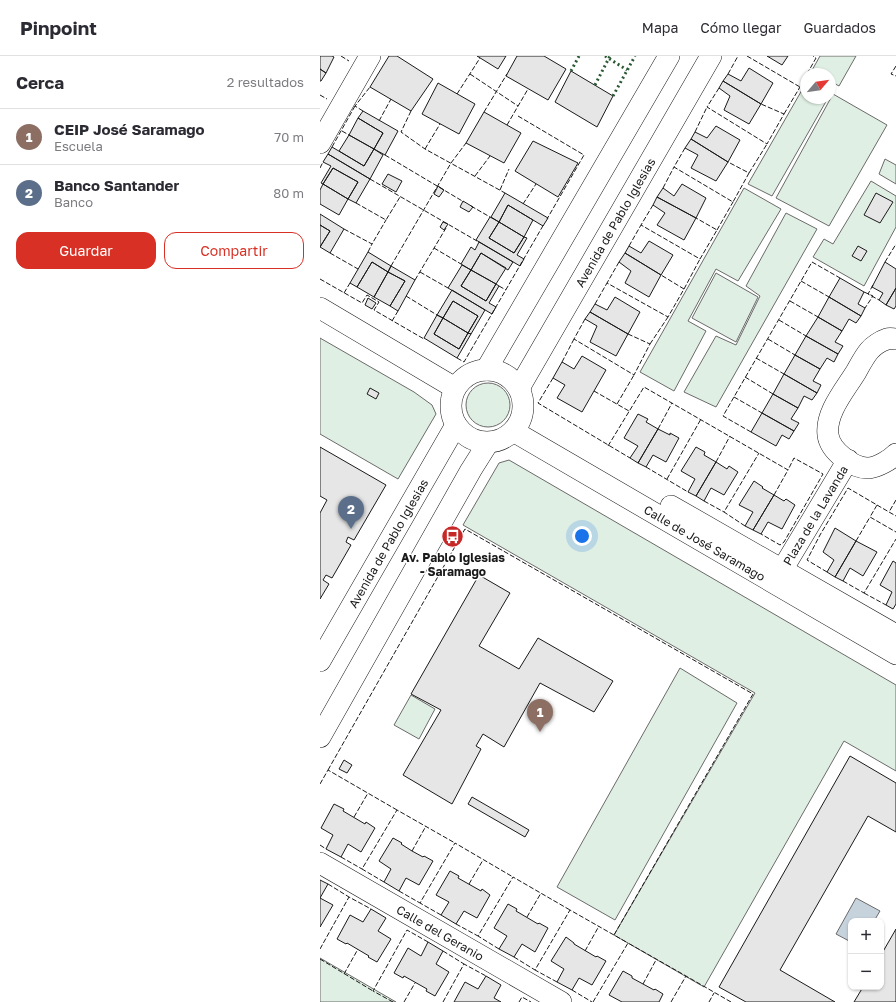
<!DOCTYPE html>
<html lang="es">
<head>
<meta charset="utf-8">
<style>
	body { margin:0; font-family:"Golos Text",sans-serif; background:#f7f7f7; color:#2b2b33 }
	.controls { position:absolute; right:12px; bottom:12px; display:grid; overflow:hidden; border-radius:8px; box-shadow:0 1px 3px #0004 }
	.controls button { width:36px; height:36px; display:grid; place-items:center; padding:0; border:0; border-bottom:1px solid #e1e1e2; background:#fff; color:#2b2b33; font:20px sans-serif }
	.compass { position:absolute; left:480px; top:12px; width:36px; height:36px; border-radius:50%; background:#fff; box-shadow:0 1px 3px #0004; rotate:61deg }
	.you { position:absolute; left:262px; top:480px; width:14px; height:14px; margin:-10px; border:3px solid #fff; border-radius:50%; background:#1a73e8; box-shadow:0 0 0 6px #1a73e833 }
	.badge { display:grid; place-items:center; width:26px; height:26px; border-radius:50%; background:#d93025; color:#fff; font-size:13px; font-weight:700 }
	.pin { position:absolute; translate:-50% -33px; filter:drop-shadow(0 1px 2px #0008) }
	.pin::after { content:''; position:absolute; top:21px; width:14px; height:12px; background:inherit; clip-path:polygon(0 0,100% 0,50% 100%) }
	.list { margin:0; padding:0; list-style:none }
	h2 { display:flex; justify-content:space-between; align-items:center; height:52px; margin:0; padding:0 16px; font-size:17px }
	h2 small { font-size:13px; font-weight:400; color:#7c7c81 }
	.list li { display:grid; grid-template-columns:26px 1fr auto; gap:12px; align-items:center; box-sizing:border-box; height:56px; padding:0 16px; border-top:1px solid #e1e1e2 }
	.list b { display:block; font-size:15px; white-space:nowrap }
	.list p { margin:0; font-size:13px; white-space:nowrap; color:#7c7c81 }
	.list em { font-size:13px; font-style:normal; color:#7c7c81 }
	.actions { display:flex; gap:8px; padding:12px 16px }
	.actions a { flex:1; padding:9px 0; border:1px solid #d93025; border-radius:12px; text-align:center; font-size:14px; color:#d93025 }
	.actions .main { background:#d93025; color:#fff }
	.map { position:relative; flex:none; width:576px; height:946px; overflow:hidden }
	header { display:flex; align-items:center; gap:24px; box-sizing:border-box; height:56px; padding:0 20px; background:#fff; border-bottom:1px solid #e1e1e2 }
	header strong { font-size:19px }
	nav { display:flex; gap:22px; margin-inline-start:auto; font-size:14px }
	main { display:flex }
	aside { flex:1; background:#fff }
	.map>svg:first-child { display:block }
	.green { fill:#e0efe3; stroke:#6a6a6a }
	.water { fill:#c6d2dc; stroke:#6a6a6a }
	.building { fill:#e6e6e6; stroke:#1a1a1a }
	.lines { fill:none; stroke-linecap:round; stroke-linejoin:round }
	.minor-casing { stroke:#1a1a1a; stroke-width:22 }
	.minor { stroke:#fff; stroke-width:21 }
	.hedge { stroke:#2b5a34; stroke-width:3; stroke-dasharray:2 3; stroke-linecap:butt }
	.fence { stroke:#1a1a1a; stroke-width:1; stroke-dasharray:5 2; stroke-linecap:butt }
	.labels { text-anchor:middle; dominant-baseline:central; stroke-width:3; stroke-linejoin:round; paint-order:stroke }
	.street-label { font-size:12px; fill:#1a1a1a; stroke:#fff }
	.poi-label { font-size:12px; font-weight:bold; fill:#1a1a1a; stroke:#fff }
</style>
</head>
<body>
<header>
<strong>Pinpoint</strong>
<nav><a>Mapa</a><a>Cómo llegar</a><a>Guardados</a></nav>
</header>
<main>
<aside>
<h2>Cerca<small>2 resultados</small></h2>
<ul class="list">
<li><span class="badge" style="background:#8d6e63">1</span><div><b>CEIP José Saramago</b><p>Escuela</p></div><em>70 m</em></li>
<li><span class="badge" style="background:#5c6f8a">2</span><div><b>Banco Santander</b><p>Banco</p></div><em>80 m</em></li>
</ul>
<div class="actions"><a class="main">Guardar</a><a>Compartir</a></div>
</aside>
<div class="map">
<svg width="576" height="946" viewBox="0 0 576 946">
	<rect width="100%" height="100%" fill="#fff"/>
	<path class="green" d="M500 0H536L519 30 510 25V18H495L491 16Z
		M486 27V42H508L452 140 428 128Z
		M513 38 567 69 509 170 456 142Z
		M565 103 576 109V128L559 118Z
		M551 125 576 140V171L544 230 493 201 504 183 513 188Z
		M424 132 461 153 418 225 396 213 368 265 386 275 354 335 320 316Z
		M466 157 497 173 396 351 364 336 396 280 416 289 440 240 426 230Z
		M396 217 438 241 416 286 372 262Z
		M0 282 94 336 112 349 116 358 78 423 0 378Z
		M146 349a22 22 0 1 1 44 0a22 22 0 1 1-44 0Z
		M189 404 576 629V715L524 685 384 931 294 879 435 637 143 469 179 407Z
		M360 612 417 647 295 864 237 831Z
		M91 639 115 653 99 683 74 669Z
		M0 902 76 946H0Z"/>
	<path class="water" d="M536 842 560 855 554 865H531V886L516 878Z"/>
	<path class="building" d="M0 0H12L14 1 6 17 0 13Z
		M69 0H77L113 23 91 55 50 31Z
		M157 0H186L178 13Z
		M197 0H224L246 13 228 44 186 20Z
		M447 0H468L462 9Z
		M429 12 453 27 441 48 403 25 408 18 421 25Z
		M0 13 6 17 1 25H0Z
		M251 15 293 40 277 71 235 46Z
		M403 25 441 48 429 68 404 54 410 40 399 32Z
		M118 27 155 48 139 78 102 58Z
		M43 55 78 75 65 99 54 93 63 77 38 62Z
		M164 56 201 77 184 107 146 87Z
		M38 62 63 77 54 93 29 79Z
		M396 70 420 84 408 106 371 83 375 76 387 82Z
		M29 79 54 93 44 110 19 95Z
		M371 83 408 106 396 125 371 112 378 99 365 92Z
		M213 85 258 107 238 141 195 115Z
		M12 91 44 110 54 93 63 99 50 123 8 98Z
		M8 98 50 123 36 147 28 143 38 126 13 112 3 128 1 127 11 110 3 106Z
		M13 112 38 126 28 143 3 128Z
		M68 118 82 125 76 136 62 128Z
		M3 128 28 143 19 159 0 148V134Z
		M362 128 386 142 376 162 337 141 343 132 354 140Z
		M118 130 124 134 119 141 114 138Z
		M185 137 228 162 223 170 188 149 179 166 171 161Z
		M556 137 573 146 560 167 544 159Z
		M337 141 376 162 364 184 337 169 345 157 333 149Z
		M143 145 153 151 149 156 140 151Z
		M188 149 213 164 204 181 179 166Z
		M0 158 24 173 10 197 0 191 10 175 0 169Z
		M170 161 179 166 169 182 194 197 204 181 207 182 197 199 204 203 200 210 156 184Z
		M123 166 128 168 124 174 120 171Z
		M179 166 204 181 194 197 169 182Z
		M0 169 10 175 0 191Z
		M329 185 353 199 341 219 305 197 309 190 321 197Z
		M159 186 193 206 188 214 161 197 151 214 141 208 151 191 155 194Z
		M538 190 547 195 541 205 532 200Z
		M48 196 71 210 68 216 52 206 37 231 30 227Z
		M161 197 186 212 176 228 151 214Z
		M305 197 341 219 329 241 305 227 311 215 299 206Z
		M52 206 68 216 54 241 37 231Z
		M565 206 576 213V232L566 249 559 244 563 237 552 231Z
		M142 209 151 214 141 230 166 245 176 228 179 230 169 247 176 251 172 258 128 232Z
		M71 210 95 224 78 255 70 250 85 225 68 216Z
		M151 214 176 228 166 245 141 230Z
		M68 216 85 225 70 250 54 241Z
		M520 222 544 236 538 248 545 252 541 260 509 241Z
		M576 232V250L574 253 566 249Z
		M132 234 165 254 151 278 148 277 158 260 133 245 123 262 117 259Z
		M295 241 320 256 308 278 270 256 275 248 287 254Z
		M509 241 541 260 536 267 529 263 522 275 498 261Z
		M48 242 56 247 52 253 45 249Z
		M133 245 158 260 148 277 123 262Z
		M270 256 308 278 296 300 270 286 277 270 265 263Z
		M117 259 123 262 114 278 139 293 148 277 151 278 137 302 104 282Z
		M498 261 522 275 515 286 523 290 518 298 486 280Z
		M123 262 148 277 139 293 114 278Z
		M486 280 518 298 514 306 507 302 500 313 475 299Z
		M475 299 500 313 493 325 501 329 497 337 464 318Z
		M262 300 286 314 262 356 237 342 245 329 233 322 242 306 254 313Z
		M464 318 497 337 492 344 484 340 478 352 453 338Z
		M50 332 59 337 56 343 47 338Z
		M453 338 478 352 471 363 479 367 474 375 442 357Z
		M442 357 474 375 469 383 462 379 456 390 431 376Z
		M318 358 328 363 326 366 338 373 318 407 310 402 318 390 304 382Z
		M338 373 350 379V377L359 382 346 406 333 399 326 411 318 407Z
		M0 391 66 429 34 484 28 481 26 486 31 489 12 522 6 519 3 524 9 528 0 543V457L7 444 0 440Z
		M376 391 385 396 384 399 396 406 376 440 368 436 375 423 361 415Z
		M396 406 407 413 409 410 418 416 404 439 391 432 384 445 376 440Z
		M434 425 443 431 442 432 454 439 433 474 425 470 433 456 419 449Z
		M454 439 464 445 466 443 475 449 462 473 448 466 441 478 433 474Z
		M515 472 536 485 515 521 507 516 514 504 503 496Z
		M536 485 557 496 543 520 530 512 523 525 515 521Z
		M573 505 576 507V548L573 553 566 549 572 536 560 529Z
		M159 519 190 537 159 590 199 613 218 582 293 625 274 656 220 627 184 691 163 678 156 690 161 693 132 748 83 719 121 654 91 638Z
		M530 700 576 727V776L548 760 460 914 515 946H426L399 931Z
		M24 704 32 709 27 717 19 713Z
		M152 741 209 774 205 781 148 748Z
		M14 748 24 753 23 755 45 768 46 766 55 772 41 796 28 788 21 801 6 793 13 779 1 772Z
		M73 782 82 787 81 788 92 795 103 801 104 800 113 805 99 829 86 822 79 835 64 826 71 813 59 805Z
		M130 815 139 820 138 822 161 835 162 833 170 839 157 862 144 855 136 868 121 859 129 846 116 839Z
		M0 824 8 828 0 842 13 849 0 871Z
		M188 848 197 853 196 855 218 868 219 867 228 872 215 896 202 888 194 901 179 893 187 880 174 872Z
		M51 853 66 862 58 875 71 883 57 906 48 901 49 900 27 887 26 888 17 883 30 859 43 866Z
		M576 873V946H534L543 931H561V899Z
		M246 881 254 887V888L276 901 277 900 286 905 272 929 259 922 252 934 237 926 244 913 231 905Z
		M108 886 123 895 116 908 129 916 115 940 106 935 107 933 84 920 83 922 74 917 88 892 101 900Z
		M303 915 312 920V922L334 934 335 933 343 938 339 946H302L289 939Z
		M166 920 181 929 174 942 181 946H134L145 926 158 933Z"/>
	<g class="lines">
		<defs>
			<g id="minor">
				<path d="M0 87 50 0"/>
				<path d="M0 252 135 332"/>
				<path d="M576 283C573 283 570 282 567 283 561 285 553 290 549 295 544 301 540 309 536 316 525 334 505 357 508 379 510 395 534 413 549 412 558 411 570 404 576 398"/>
				<circle cx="167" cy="350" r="36"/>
				<path d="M166 314 349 0"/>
				<path id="s1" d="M200 333 202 327 391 0"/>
				<path id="s2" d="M193 375 576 598"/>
				<path d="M351 450 576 579"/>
				<path id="s3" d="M462 514 528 404"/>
				<path id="s4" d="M0 605 136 369"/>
				<path d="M0 681 151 414 168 387"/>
				<path id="s5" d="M0 807 241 946"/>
			</g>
		</defs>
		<use href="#minor" class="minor-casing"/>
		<use href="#minor" class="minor"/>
		<path class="hedge" d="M285 0 307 14
			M251 15 259 0
			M275 29 290 0
			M293 40 315 0"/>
		<path class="fence" d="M21 0 29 5
			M427 0 480 31 486 20
			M576 10 571 18 576 20
			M150 18 198 50
			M408 18 418 0
			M487 18 496 2 493 0
			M399 32 387 51 447 88 464 58 441 48
			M137 38 160 2
			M0 39 7 43
			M43 55 35 50 50 31
			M91 55 81 76 105 93 185 137
			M164 56 187 18
			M464 58 480 31
			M198 60 264 99 227 163
			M59 65 71 43
			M187 69 208 33
			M22 75 29 79
			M375 76 387 51
			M12 91 35 50
			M365 92 354 111 413 146 429 117 408 106
			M105 93 120 68
			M65 99 144 146
			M0 112 3 106
			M429 117 447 88
			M155 120 170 100
			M50 123 157 185
			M343 132 354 111
			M180 134 189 113
			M36 147 66 164 80 141
			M203 148 216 128
			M333 149 321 169 380 203 397 174 376 162
			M151 150 170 161
			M24 173 52 188 66 164
			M397 174 413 146
			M309 190 321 169
			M114 192 141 208
			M48 196 52 188
			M10 197 38 213
			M299 206 287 227 348 261 364 233 341 219
			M565 206 576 188
			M71 210 131 107 146 87
			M100 216 128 232
			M0 223 42 247 47 239 59 246 54 254 104 283
			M95 224 126 172
			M481 225 509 241
			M553 229 548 238 559 244
			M179 230 186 234
			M364 233 380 203
			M544 236 553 240 545 252
			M24 237 30 227
			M86 240 117 259
			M470 245 498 261
			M275 248 287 227
			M265 263 254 283 314 319 330 288 308 278
			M459 264 486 280
			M72 265 78 255
			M448 283 475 299
			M330 288 348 261
			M137 302 144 306 224 168
			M436 302 464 318
			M242 306 254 283
			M425 321 453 338
			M233 322 218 347 310 402
			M274 335 309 355
			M414 341 442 357
			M297 348 314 319
			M338 373 352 347
			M431 376 403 360 492 206 520 222
			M288 390 324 331 468 414 474 402 503 418 464 486 460 489 441 478
			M396 406 410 380
			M326 411 368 436
			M347 423 381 363
			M454 439 468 414
			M576 444 569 456 576 460
			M384 445 404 456
			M557 449 569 456
			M425 470 404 456 439 397
			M536 485 550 461
			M507 516 487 504 500 479 528 432 557 449 550 461 576 476
			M523 525 544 537 576 483
			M544 537 566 549
			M8 714 145 473 433 638 294 879
			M0 728 8 714 77 754
			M34 761 48 737
			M0 789 6 793
			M92 795 106 770
			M21 801 42 813
			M64 826 42 813 77 754 135 787
			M8 828 29 841
			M149 828 163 804
			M79 835 100 847
			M121 859 100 847 135 787 193 821
			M207 861 221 837
			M136 868 158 880
			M0 893 29 841 51 853
			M179 893 158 880 193 821 250 854
			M123 895 144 908
			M265 895 279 870
			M194 901 215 914
			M0 903 53 935
			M24 918 38 893
			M237 926 215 914 250 854 308 887
			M323 928 336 904
			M252 934 272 946
			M73 946 53 935 87 874 108 886
			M84 946 95 927
			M123 946 144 908 166 920
			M199 946 202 941 211 946
			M273 946 308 887 366 920
			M351 946 366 920 411 946
			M389 946 394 937"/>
	</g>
	<defs>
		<symbol id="bus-disc" viewBox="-11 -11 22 22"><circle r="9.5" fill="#c62828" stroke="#fff"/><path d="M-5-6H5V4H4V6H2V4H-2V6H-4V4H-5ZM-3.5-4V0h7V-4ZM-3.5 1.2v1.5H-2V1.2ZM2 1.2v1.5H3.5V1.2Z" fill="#fff"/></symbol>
	</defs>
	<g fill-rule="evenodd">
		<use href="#bus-disc" x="120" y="468" width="25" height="25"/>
	</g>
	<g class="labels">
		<g class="street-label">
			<text stroke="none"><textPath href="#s1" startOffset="192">Avenida de Pablo Iglesias</textPath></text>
			<text stroke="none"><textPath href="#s3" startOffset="64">Plaza de la Lavanda</textPath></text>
			<text stroke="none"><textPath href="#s4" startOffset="136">Avenida de Pablo Iglesias</textPath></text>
			<text stroke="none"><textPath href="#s2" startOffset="222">Calle de José Saramago</textPath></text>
			<text stroke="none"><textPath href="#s5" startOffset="139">Calle del Geranio</textPath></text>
		</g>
		<g class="poi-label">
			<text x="133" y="501">Av. Pablo Iglesias<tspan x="133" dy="14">- Saramago</tspan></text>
		</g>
	</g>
</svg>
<div class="controls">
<button>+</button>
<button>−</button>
</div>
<svg class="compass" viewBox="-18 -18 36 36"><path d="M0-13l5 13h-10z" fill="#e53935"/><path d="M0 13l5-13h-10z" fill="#7c7c81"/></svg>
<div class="you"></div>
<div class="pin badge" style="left:220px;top:676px;background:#8d6e63">1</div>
<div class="pin badge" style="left:31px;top:473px;background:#5c6f8a">2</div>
</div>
</main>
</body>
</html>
